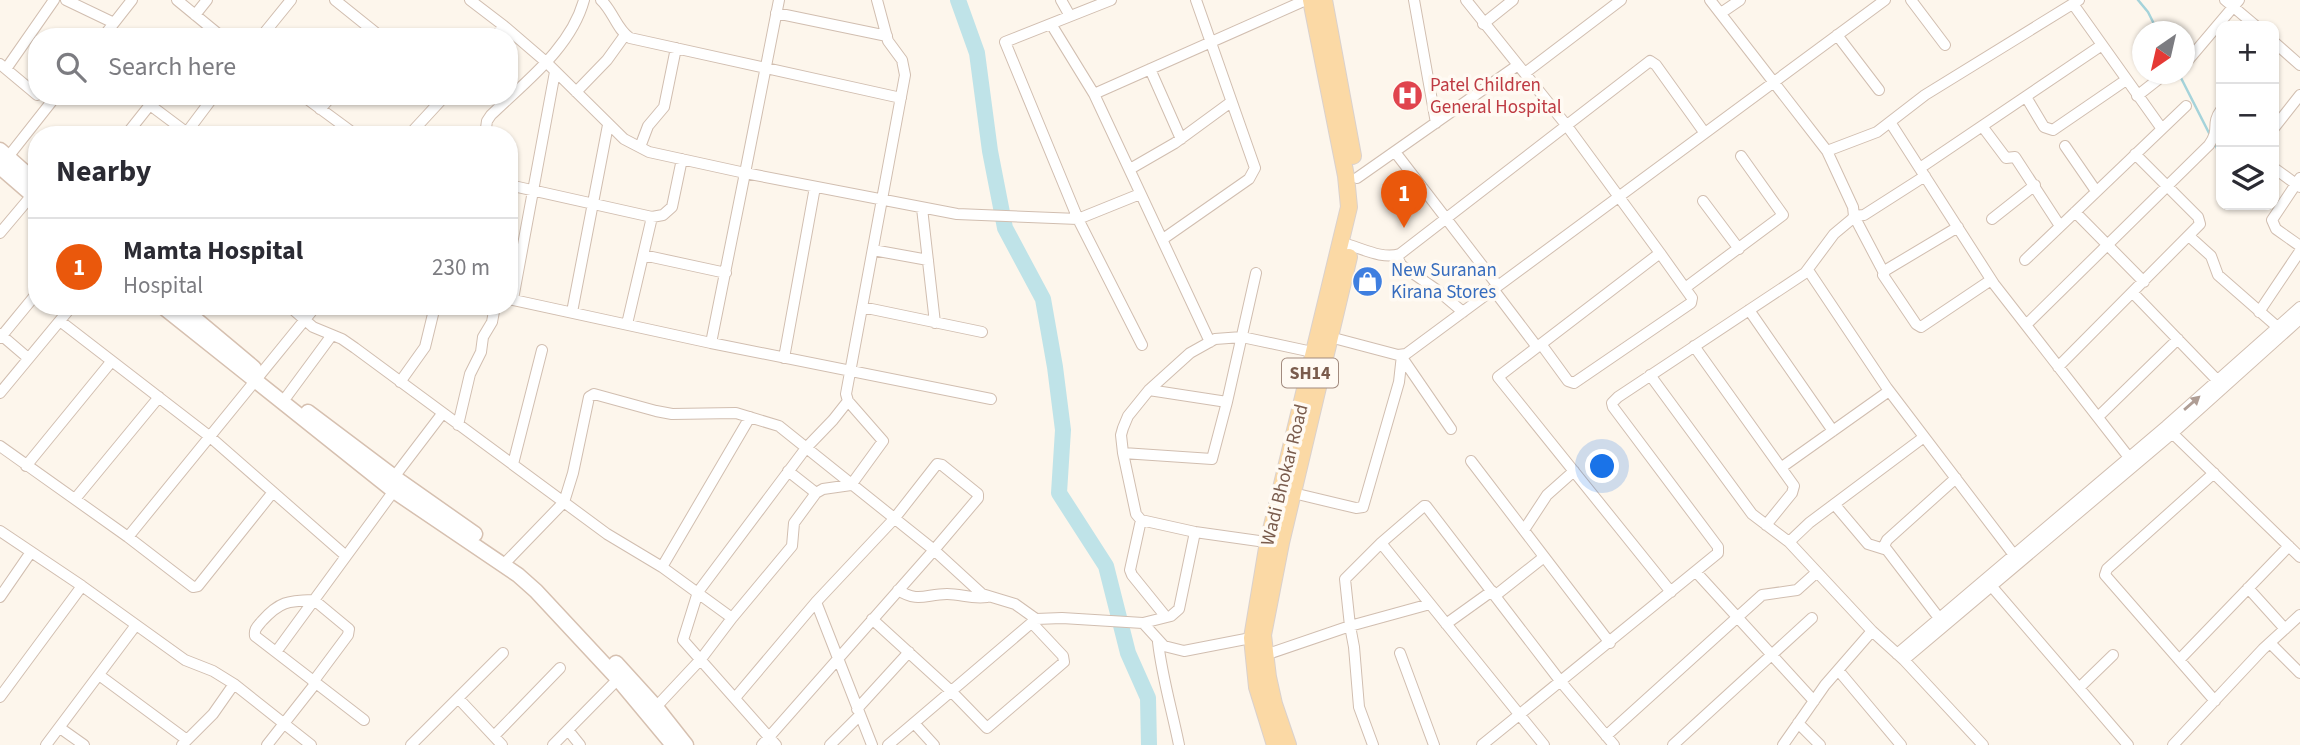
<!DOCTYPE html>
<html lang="en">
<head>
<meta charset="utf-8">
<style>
	body { margin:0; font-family:"Source Sans 3",sans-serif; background:#f2f2f3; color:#2b2b33 }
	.controls { position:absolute; right:21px; top:21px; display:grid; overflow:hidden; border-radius:14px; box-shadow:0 2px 5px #0004 }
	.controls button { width:63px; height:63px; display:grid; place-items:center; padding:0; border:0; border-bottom:2px solid #e1e1e2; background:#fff; color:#2b2b33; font:35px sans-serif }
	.compass { position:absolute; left:2132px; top:21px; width:63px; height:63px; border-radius:50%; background:#fff; box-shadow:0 2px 5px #0004; rotate:214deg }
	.you { position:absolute; left:1603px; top:467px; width:24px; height:24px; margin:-18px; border:5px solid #fff; border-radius:50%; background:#1a73e8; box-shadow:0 0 0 10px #1a73e833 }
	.badge { display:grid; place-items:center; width:46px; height:46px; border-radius:50%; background:#ea580c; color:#fff; font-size:23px; font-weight:700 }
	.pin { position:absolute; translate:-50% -58px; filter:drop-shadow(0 2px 4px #0008) }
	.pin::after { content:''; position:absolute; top:37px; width:24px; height:21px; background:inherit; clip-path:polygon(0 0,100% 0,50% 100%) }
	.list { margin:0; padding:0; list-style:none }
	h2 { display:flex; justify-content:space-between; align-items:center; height:91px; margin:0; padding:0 28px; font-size:30px }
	h2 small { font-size:23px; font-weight:400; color:#7c7c81 }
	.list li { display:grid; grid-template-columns:46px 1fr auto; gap:21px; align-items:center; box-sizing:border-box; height:98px; padding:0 28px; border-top:2px solid #e1e1e2 }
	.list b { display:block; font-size:26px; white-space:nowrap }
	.list p { margin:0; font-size:23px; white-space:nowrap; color:#7c7c81 }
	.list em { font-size:23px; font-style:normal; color:#7c7c81 }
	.icon { flex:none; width:38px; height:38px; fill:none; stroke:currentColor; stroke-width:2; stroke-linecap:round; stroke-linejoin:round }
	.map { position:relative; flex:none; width:2300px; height:745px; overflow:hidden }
	.search { position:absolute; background:#fff; box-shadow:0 2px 5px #0004; left:28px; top:28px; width:490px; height:77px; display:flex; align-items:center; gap:18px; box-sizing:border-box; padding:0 24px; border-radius:28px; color:#7c7c81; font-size:26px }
	.panel { position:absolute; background:#fff; box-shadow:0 2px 5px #0004; left:28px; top:126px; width:490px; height:189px; border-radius:28px }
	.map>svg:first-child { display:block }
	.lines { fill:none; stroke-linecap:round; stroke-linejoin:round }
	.stream { stroke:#a5d3da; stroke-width:2.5 }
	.river { stroke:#bfe3e8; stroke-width:16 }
	.street-casing { stroke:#d1beb0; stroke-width:12 }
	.secondary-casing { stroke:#d6c0b0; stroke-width:17 }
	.primary-casing { stroke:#dad1cd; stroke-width:18 }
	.street { stroke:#fff; stroke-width:10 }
	.secondary { stroke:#fff; stroke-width:14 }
	.primary { stroke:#fbd9a5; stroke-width:16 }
	.oneway { fill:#af9d94 }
	.labels { text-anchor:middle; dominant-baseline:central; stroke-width:7; stroke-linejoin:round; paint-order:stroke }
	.shield { fill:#fffaf3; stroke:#a28b7f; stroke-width:2 }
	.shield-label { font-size:18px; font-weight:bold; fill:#7a5c4d }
	.health-label { font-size:19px; fill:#be3a42; stroke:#fffaf3; text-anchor:start }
	.shop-label { font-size:19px; fill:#366cbe; stroke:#fffaf3; text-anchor:start }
	.street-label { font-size:19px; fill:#7a5c4d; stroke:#fffaf3 }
</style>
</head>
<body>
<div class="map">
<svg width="2300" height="745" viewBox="0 0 2300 745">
	<rect width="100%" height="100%" fill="#fdf6ec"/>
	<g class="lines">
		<path class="stream" d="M2138 0 2148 12 2158 32
			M2179 74 2210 135
			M2215 144 2221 157"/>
		<path class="river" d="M958 0 977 53 990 151 1005 228 1043 299 1055 367 1063 430 1059 493 1106 566 1128 653 1148 698 1149 745"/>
		<defs>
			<path id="street" d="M66 0 114 23
				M177 0 222 37
				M335 0 381 37
				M470 0 504 26 546 62 624 139 649 152 745 173 779 0
				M601 0C613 11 617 30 630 38L901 98
				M1061 0 1070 16
				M1111 0 1005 42 1078 219 1142 345
				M1414 0 1436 123
				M1466 0 1567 126 1660 253 1498 377 1671 592
				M1710 0 1827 151 1877 132 1925 95 2079 0
				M1911 0 1945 45
				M2225 0 2256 26
				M2073 4 2162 129
				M776 13 887 36
				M1721 13 1740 0
				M195 15 207 0
				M1051 24 1094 94
				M1483 24 1513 0
				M1837 35 1879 90
				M103 37 132 0
				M261 37 291 0
				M495 37 504 26
				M2274 42 2300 65
				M0 64 37 95
				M2184 65 2239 0
				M6 69 54 0
				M1150 69 1181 139
				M1525 73 1621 0
				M576 92 607 60 625 35
				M303 96 356 135
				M2137 96 2165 74
				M2026 97 2044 127 2053 130 2126 80
				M150 105 190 135
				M320 109 332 96
				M1890 122 1994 284 2131 460
				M1982 126 2006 158 2015 157 2060 226
				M2274 128 2300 95
				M187 132 214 96
				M126 135 157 96
				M409 135 445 96
				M485 135 487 121 491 115C525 82 571 48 584 0
				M2065 146 2096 191
				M640 147 648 126 664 107 676 48
				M1395 152 1498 286
				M4 162 56 96
				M1920 168 2102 45
				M2274 168 2300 187
				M1130 169 1175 143 1231 102
				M1357 178 1518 65
				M2300 178 2272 220 2276 229 2300 246
				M509 185 652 217 663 215 672 207 682 159
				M1703 201 1739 249
				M922 208 935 323
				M2075 212 2144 282
				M1992 219 2035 185
				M1958 227 1886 270 1883 275 1916 324 1921 327 1991 280
				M0 233 32 195
				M2190 237 2211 256 2218 275 2282 331
				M1163 239 1249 179 1255 168 1196 0
				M1342 243C1360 247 1381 260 1400 254L1650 61 1656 65 1704 132
				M873 250 928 260
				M643 255 726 273
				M1397 256 1401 265 1437 290 1463 312
				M2025 260 2186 106
				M1808 270 1887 388 2014 555
				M1884 273 1854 216 1864 215 1925 176
				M1685 288 1783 215 1741 156
				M1493 289 1537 347
				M2133 293 2218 381
				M509 299 711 343 745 173 957 214 1078 219 1140 194
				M513 299 555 72
				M289 306 313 327 342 339 355 348 607 534 662 567 732 618
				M862 307 982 332
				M1749 310 1833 431
				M572 312 608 125
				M2259 312 2300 251
				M60 321 209 436 346 556
				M627 324 652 217
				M2026 325 2209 145C2221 128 2210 125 2221 110
				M0 334 28 358
				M1326 336 1398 355 1406 354 1885 0
				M0 338 37 293
				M1210 342 1094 94 1306 0
				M711 343 991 399
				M1541 344 1568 381 1574 383 1691 303 1692 298 1660 253
				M1694 346 1794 486 1792 493 1766 525
				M784 358 815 187
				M1403 359 1451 429
				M2058 367 2200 224 2198 217 2135 154
				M1650 375 1752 514 1789 542 1872 631
				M400 382 425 347 435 306
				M1149 390 1227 402
				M0 393 72 306
				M287 396 332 335
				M2098 417 2178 339
				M458 425 470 374 481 352 483 337 492 322 495 306
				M2168 429 2300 557
				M0 446 128 537 193 587 198 586 273 492
				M1123 453 1212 459 1227 402 1256 273
				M1471 461 1610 643
				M513 464 542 350
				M26 466 111 362
				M1782 467 1889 391
				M788 471 816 493
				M2214 473 2107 569 2105 575 2215 701
				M394 477 442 414
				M1289 492 1356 508 1363 507 1399 382 1402 355
				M75 499 159 397
				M1835 505 1868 544 1884 549
				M1141 520 1130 570 1132 575 1166 617
				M1524 530 1547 495 1574 471
				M0 531 82 586 185 660 213 671 234 684 311 745
				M128 537 316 306
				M1789 542 1809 523 1924 437
				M1273 543 1195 532 1141 520 1136 514 1123 453 1121 435 1123 428 1128 416 1149 390 1190 353 1215 339 1242 337 1317 353
				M1381 543 1544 745
				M504 564 564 502 573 473 589 397 594 394 656 411 672 414 736 413 779 426 934 550 982 594 1015 604 1036 619
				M662 567 750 417
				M1696 572 1814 701
				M1987 581 2128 745
				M2248 588 2285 629
				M898 590C918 603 926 594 947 594 962 594 970 599 987 597
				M1496 595 1544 557
				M0 597 31 552
				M816 602 872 745
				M1939 618 1884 546 1887 540 1956 478
				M872 619 951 691 987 728 1064 662 1063 656 1032 623
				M1143 623 1164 646 1184 651 1256 637
				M1446 624 1492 591
				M1158 642C1162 677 1172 710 1179 745
				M2270 643 2300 673
				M276 652 396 488
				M1400 653 1434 745
				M1897 654 2166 426 2300 307
				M1265 655 1350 626 1430 604
				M1904 660 2173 433 2300 319
				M2179 660 2289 546
				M1838 670 1901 745
				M99 675 187 740
				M313 682 348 635 349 629 314 600C288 601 280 601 262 621 257 627 254 629 255 636L364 720
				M2079 688 2113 655
				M0 697 82 586
				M458 698 502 745
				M735 698 816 602 894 519 937 464 942 465 978 494V498L934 550 762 745
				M656 707 701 659 732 618 792 546 794 523 816 493 823 489 851 485 883 441 848 401 846 394 905 75 902 60 888 41 877 0
				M857 709 909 652
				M914 723 934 745
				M1798 723 1820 745
				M60 728 84 745
				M568 730 580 745
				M494 736 560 668
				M1606 736 1762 595 1797 590 1817 572
				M46 745 136 625
				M182 745 213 714 234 684
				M267 745 315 684
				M411 745 503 653
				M553 745 622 675
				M776 745 683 640 698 592 806 448 833 420 848 401
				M830 745 860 715
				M888 745 1036 619 1062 618 1143 623 1171 616 1179 609 1195 532
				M1373 745 1359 707 1354 647 1350 626 1345 579 1381 543 1424 506H1426L1561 682 1614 745
				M1482 745 1718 553V547L1613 407 1612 403 1618 397 1805 273 1834 234 1852 219 1854 216 1853 207 1827 151
				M1673 745 1812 618
				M1783 745 1825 685 1872 631 1904 660 1983 745
				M2173 745 2263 649 2300 615"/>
			<path id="secondary" d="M0 150 37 183
				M0 167 37 199
				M162 306 394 491 518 575 536 591 618 679 673 745
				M180 306 254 368
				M308 412 401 482 475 534
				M616 663 656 707 686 745"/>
			<path id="primary" d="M1324 0 1353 156
				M1275 745 1257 687 1252 638 1268 542 1349 207 1346 176 1311 0
				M1288 745 1274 704 1268 677 1263 635 1281 543 1349 257"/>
		</defs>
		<use href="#street" class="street-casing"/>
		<use href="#secondary" class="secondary-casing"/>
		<use href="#primary" class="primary-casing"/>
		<use href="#street" class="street"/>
		<use href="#secondary" class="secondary"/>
		<use href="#primary" class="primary"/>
	</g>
	<defs><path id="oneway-solid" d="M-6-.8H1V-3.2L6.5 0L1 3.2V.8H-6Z" transform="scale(1.75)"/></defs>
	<use class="oneway" href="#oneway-solid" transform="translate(2192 403) rotate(-41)"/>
	<defs>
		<symbol id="hospital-disc" viewBox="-11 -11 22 22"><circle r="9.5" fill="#e0444e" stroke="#fffaf3"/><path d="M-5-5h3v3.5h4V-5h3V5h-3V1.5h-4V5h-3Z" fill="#fff"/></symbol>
		<symbol id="shop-disc" viewBox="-11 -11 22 22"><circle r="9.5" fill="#3f7fe0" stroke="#fffaf3"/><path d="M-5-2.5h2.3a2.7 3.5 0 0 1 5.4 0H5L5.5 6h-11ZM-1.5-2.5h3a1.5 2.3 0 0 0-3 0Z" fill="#fff"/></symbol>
	</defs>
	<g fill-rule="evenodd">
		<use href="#hospital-disc" x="1390" y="78" width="35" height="35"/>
		<use href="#shop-disc" x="1350" y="264" width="35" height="35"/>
	</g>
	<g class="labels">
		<rect class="shield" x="1282" y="358.5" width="56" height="29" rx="5"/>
		<g class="shield-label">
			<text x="1310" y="373">SH14</text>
		</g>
		<g class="health-label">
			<text x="1430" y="85">Patel Children<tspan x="1430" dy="22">General Hospital</tspan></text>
		</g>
		<g class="shop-label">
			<text x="1391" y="270">New Suranan<tspan x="1391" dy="22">Kirana Stores</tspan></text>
		</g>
		<g class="street-label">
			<text transform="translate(1285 475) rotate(-76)">Wadi Bhokar Road</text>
		</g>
	</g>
</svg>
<div class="controls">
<button>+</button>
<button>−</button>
<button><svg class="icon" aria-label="layers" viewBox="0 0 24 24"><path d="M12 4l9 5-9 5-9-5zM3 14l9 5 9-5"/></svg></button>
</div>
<svg class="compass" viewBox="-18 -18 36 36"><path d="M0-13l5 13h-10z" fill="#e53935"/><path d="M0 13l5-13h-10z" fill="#7c7c81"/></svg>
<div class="you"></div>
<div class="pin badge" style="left:1404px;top:228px">1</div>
<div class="search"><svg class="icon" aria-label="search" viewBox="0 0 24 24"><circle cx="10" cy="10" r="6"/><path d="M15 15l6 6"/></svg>Search here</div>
<section class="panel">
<h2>Nearby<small></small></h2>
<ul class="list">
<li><span class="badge">1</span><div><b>Mamta Hospital</b><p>Hospital</p></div><em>230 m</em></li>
</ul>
</section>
</div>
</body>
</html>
